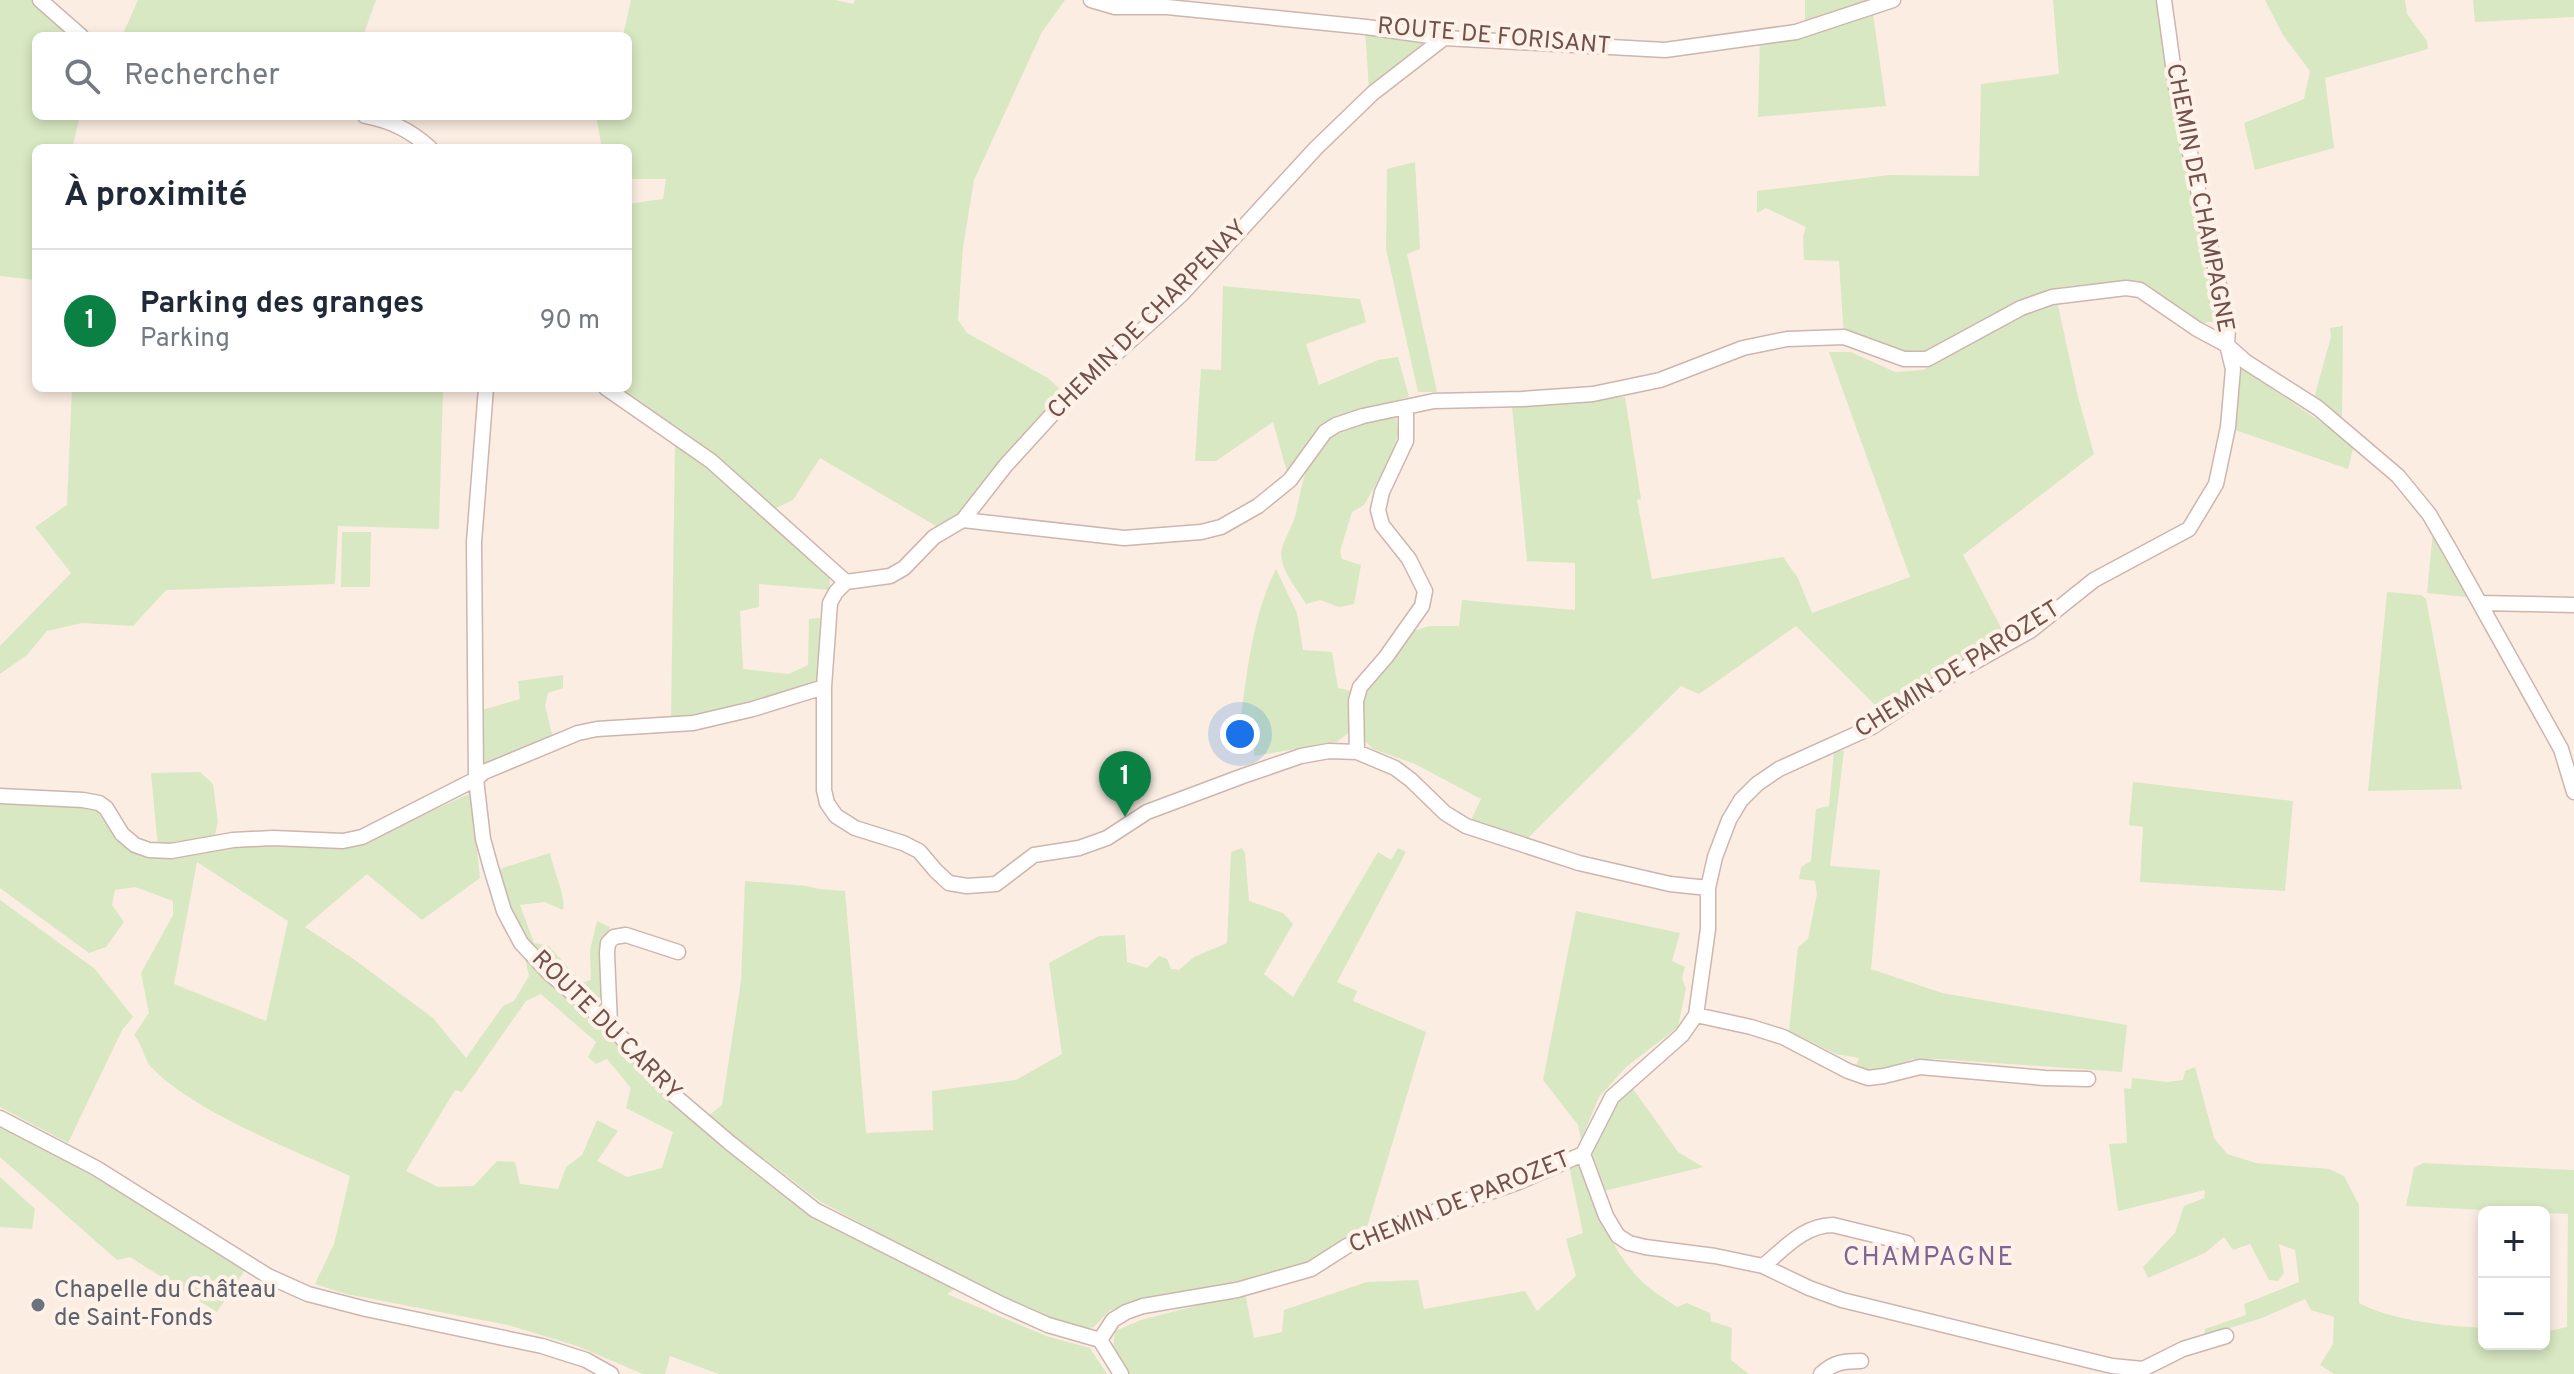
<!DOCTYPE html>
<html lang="fr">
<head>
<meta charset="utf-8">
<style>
	body { margin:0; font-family:Overpass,sans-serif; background:#f6f6f7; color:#1f2937 }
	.controls { position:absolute; right:24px; bottom:24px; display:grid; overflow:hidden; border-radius:12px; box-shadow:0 4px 12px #0003 }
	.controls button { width:72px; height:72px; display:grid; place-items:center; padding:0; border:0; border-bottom:2px solid #e0e1e3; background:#fff; color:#1f2937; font:40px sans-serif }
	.you { position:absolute; left:1240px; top:734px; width:28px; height:28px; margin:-20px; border:6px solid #fff; border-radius:50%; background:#1a73e8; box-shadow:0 0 0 12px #1a73e833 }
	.badge { display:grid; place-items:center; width:52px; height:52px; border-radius:50%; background:#0b8043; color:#fff; font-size:26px; font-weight:700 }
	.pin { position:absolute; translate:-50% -66px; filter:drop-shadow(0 2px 4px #0008) }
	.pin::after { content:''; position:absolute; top:42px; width:28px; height:24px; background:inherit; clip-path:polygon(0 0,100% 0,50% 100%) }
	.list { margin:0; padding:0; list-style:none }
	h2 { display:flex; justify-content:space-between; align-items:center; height:104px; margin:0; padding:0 32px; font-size:34px }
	h2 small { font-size:26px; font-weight:400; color:#747a83 }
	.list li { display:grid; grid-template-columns:52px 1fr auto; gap:24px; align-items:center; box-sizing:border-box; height:144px; padding:0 32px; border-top:2px solid #e0e1e3 }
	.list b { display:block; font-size:30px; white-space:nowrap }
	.list p { margin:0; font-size:26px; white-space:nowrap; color:#747a83 }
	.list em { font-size:26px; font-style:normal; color:#747a83 }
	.icon { flex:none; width:44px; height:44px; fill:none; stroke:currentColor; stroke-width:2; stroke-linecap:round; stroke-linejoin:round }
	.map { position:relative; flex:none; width:2574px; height:1374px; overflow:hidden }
	.search { position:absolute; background:#fff; box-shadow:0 4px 12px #0003; left:32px; top:32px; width:600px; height:88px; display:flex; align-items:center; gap:20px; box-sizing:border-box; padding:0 28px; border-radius:12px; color:#747a83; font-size:30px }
	.panel { position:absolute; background:#fff; box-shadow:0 4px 12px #0003; left:32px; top:144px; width:600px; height:248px; border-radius:12px }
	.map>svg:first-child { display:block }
	.green { fill:#d8e8c2; fill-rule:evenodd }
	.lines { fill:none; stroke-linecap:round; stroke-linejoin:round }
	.minor-casing { stroke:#ceb5ad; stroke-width:17 }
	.minor { stroke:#fff; stroke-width:14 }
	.worship-dot { fill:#6b7280; stroke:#fef2e8; stroke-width:3 }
	.labels { text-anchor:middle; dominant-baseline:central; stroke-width:8; stroke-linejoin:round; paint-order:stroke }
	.street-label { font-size:24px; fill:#72514a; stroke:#fef2e8 }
	.worship-label { font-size:24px; fill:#5b616d; stroke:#fef2e8; text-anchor:start }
	.neighbourhood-label { font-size:26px; letter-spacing:2px; fill:#7d6595; stroke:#fef2e8 }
</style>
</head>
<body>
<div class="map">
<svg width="2574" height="1374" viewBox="0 0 2574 1374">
	<rect width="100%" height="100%" fill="#fbede2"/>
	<path class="green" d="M0 0H40L81 36H36V116H80L72 148H36V280L0 276Z
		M138 0H376L363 36H122Z
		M631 0H835L853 4 855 0H1065L1042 32 974 180 963 247 958 320 967 333 1048 378 1062 391 956 517 936 526 820 458 793 500 776 508 676 427 615 388H628V204L663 199 666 179H628V148H602L596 116H628V36H623Z
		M1805 0H1892L1872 7 1886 106 1758 117 1760 37 1805 29Z
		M2053 0H2164L2220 288 2217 321 2196 324 2150 287 2119 281 2060 287 2021 306 1927 359 1844 337 1839 261 1804 260 1803 237 1806 227 1766 208 1757 213V191L1890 175 1979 176 1981 84 2059 74Z
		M2265 0H2405L2407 14 2427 41 2428 49 2325 78 2334 148 2255 170 2244 123 2304 99 2310 71 2283 35Z
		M2473 0H2574V17L2475 22Z
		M1365 29 1427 43 1369 90Z
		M1415 162 1420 249 1407 254 1437 392H1418L1386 249 1387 169Z
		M1223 286 1360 299 1366 322 1306 344 1319 385 1378 360 1398 357 1409 397 1366 409 1326 424 1287 472 1273 422 1216 461H1195L1201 369 1221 370Z
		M2057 301 2078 397 2094 454 1963 555 2007 639 1884 714 1796 626 1699 694 1681 686 1526 840 1471 820 1481 799 1415 764 1373 749 1362 738V697L1413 631 1430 626H1459L1462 600 1575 610V563L1527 561 1512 406 1625 397 1641 499 1637 500 1652 579 1783 557 1798 578 1812 613 1910 577 1829 352H1851L1895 372 1923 370 2034 306Z
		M2343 326 2342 418 2314 398 2331 337 2330 328Z
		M2240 367 2352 443 2353 449 2348 469 2235 430Z
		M72 388H443L439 529 338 526 335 584 166 590 133 626 82 623 47 631 27 655 0 674V646L71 573 35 527 67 505Z
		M1396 416 1398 433 1392 456 1364 505 1352 512 1340 551 1342 559 1361 565 1354 604 1339 607 1320 600 1306 604C1297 588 1277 567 1282 548 1286 536 1293 525 1296 513 1303 481 1307 445 1341 429 1357 421 1379 420 1396 416Z
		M675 442 764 514 827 570 830 581 829 590 759 584V607L740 611 743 669 789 674 808 665 809 619 820 618 817 683 748 706 671 720Z
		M2433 531 2467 597 2427 593Z
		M342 532H371L370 587H341Z
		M1276 569 1297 613 1303 650 1332 652 1338 688 1352 691 1348 733 1337 742 1254 756V718L1241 717C1248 665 1253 616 1276 569Z
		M2387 592 2421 595 2426 599 2462 789 2368 791Z
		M563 675V688L548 693 545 705 553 738 489 765 481 762 479 711 520 699 518 681Z
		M1834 751H1844L1830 866 1880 870 1871 969 1942 993 2127 1025 2122 1072 1939 1059H1912L1876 1074 1855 1068 1859 1058 1836 1054 1789 1031 1798 947 1808 939 1817 894 1815 881 1799 879 1801 867 1811 861 1816 809 1829 806Z
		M200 772 213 784 218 822 214 839 158 848 151 773Z
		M2133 782 2293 801 2285 891 2140 882 2143 827 2129 825Z
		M471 793 480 878 422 920 367 874 305 927 355 960 433 1018 466 1058 503 1006 514 1001 529 976 525 958 609 1033 653 1083 700 1128 807 1211 956 1288 947 1294 1046 1336 1090 1348 1107 1374H719L670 1356 665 1374H643L577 1346 508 1325 346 1294 315 1284 334 1244 350 1176C292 1149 194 1112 151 1067 144 1060 144 1047 134 1035L149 1013 141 973 173 915V901L135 887 115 890 112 905 124 922 106 947 89 953 0 888V800L94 806 158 856 198 854 229 846 288 844 358 845ZM197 862 288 921 266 1021 174 984ZM541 994 596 1042 588 1057 596 1064 607 1059 631 1088 626 1108 673 1132 662 1168 627 1177 597 1161 618 1131 597 1120 582 1155 566 1167 558 1189 520 1184 515 1162 497 1161 474 1186 438 1187 406 1171 455 1090 462 1092 526 1001Z
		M1242 848 1245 853 1249 901 1283 913 1293 924 1264 974 1293 997 1378 852 1391 860 1398 848 1406 852 1337 982 1357 991 1353 1001 1426 1032 1367 1227 1309 1262 1237 1283 1147 1297 1109 1311 1094 1327 1079 1330 1040 1318 915 1253 818 1200 708 1116 722 1105 741 981 745 881 807 886 819 889 845 891 866 1133 933 1130 932 1091 1016 1080 1062 1054 1049 963 1099 936 1125 935 1127 962 1147 968 1159 956 1167 959 1171 969 1179 970 1194 957 1227 943 1231 852Z
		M550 853C553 870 566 895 563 910L545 902 520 905 534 943 549 946 582 983 591 980 590 950 597 921 610 927 601 954 606 1012C567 983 524 953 505 907 500 896 499 882 496 870Z
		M0 900 95 969 133 1017 122 1030 68 1143 0 1107Z
		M1576 911 1680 933 1672 961 1685 967 1682 978 1686 988 1678 1027 1626 1067 1599 1097 1581 1140 1578 1125 1543 1080Z
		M2195 1067 2214 1138 2227 1154 2256 1163 2329 1169 2344 1176 2359 1205V1303C2393 1321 2446 1326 2484 1328V1344H2544V1332L2567 1327 2568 1214 2406 1206 2414 1168 2423 1163 2574 1170V1374H2334L2320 1365 2333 1344 2334 1317 2311 1310 2305 1299 2262 1318 2204 1336 2205 1329 2246 1315 2244 1304 2299 1282 2295 1250 2279 1244 2284 1273 2278 1281 2269 1280 2250 1244 2233 1250 2224 1237 2205 1253 2148 1278 2143 1267 2175 1233 2184 1206 2204 1198 2205 1190 2118 1211 2109 1144 2127 1143 2124 1088 2131 1089 2132 1078 2167 1082 2183 1080 2185 1071Z
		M1631 1086 1678 1152 1703 1167 1604 1191C1600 1180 1592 1166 1593 1154 1595 1133 1616 1101 1631 1086Z
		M0 1126 72 1161 202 1240 245 1270 217 1312 130 1257 117 1260 0 1157Z
		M1579 1163C1596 1205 1611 1254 1646 1285 1655 1293 1667 1300 1677 1307L1687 1303 1710 1313 1711 1321 1732 1328 1731 1360 1749 1374H1127L1113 1347 1115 1331 1141 1320 1245 1293 1254 1338 1282 1332 1284 1310 1367 1282 1418 1280 1424 1309 1525 1291 1537 1311 1576 1276 1566 1239 1583 1233 1569 1166Z
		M0 1177 35 1209 32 1229 0 1227Z"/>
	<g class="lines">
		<defs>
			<path id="minor" d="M40 0 81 36
				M1091 0 1115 7H1167L1366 27 1444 38 1665 50 1796 32 1893 0
				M2164 0 2177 94 2228 326 2227 345 2246 362 2318 408 2398 476 2429 514 2450 550 2561 749 2574 792
				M365 116C391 121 410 130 430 148
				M486 388 474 542 476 779 483 839 491 868 504 911 521 943 549 973 610 1025 675 1096 730 1143 815 1210 1001 1304 1048 1325 1100 1340 1121 1374
				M606 388 711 461 846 582
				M963 520 1124 538 1201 532 1221 527 1258 506 1290 480 1325 432 1336 425 1363 416 1434 401 1522 399 1593 394 1660 380 1743 348 1787 339 1844 337 1904 359H1927L2021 308 2052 297 2126 288 2140 290 2197 329 2227 345 2233 369 2228 427 2216 484 2189 529 2094 580 2030 631 1946 678 1872 727 1779 769 1757 784 1741 800 1729 820 1715 857 1708 888V929L1696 1015 1682 1035 1612 1097 1583 1154 1519 1182 1399 1224 1347 1246 1311 1269 1237 1290 1143 1306 1126 1312 1113 1320 1100 1340
				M846 582 836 592 830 603 824 687V790L827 803 836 816 855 828 903 843 919 851 936 871 949 883 967 886 996 884 1034 855 1079 848 1107 838 1147 812 1243 776 1301 756 1329 751 1357 752 1395 768 1411 780 1445 813 1466 826 1579 863 1670 884 1708 888
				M846 582 890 576 904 568 934 537 963 520 1006 465 1068 397 1182 294 1316 148 1373 93 1444 38
				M2480 603 2574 605
				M1357 752 1356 701 1360 687 1386 657 1422 606 1425 591 1409 559 1382 525 1378 510 1382 492 1406 441V407
				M0 796 83 800 99 803 106 808 122 834 135 845 149 850 171 851 233 840 273 838 343 841 362 837 476 779 484 772 578 733 597 729 693 723 753 709 824 687
				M1696 1015 1751 1027 1783 1037 1848 1071 1868 1078 1884 1076 1920 1067 2045 1078 2088 1079
				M610 1025 607 953 608 943 614 937 626 935 678 952
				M0 1118 96 1168 268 1276 308 1294 366 1309 542 1346 586 1360 611 1374
				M1583 1154 1606 1216 1618 1236 1629 1243 1645 1247 1715 1256 1763 1266 1809 1288 1842 1300 2112 1366 2143 1369 2183 1349 2226 1336
				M1763 1266C1784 1249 1804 1225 1833 1225L1907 1243
				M1821 1374C1834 1362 1844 1361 1861 1361"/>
		</defs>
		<use href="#minor" class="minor-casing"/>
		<use href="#minor" class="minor"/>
	</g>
	<circle class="worship-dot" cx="38" cy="1305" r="8"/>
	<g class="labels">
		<g class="street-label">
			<text transform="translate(1494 37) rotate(5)">ROUTE DE FORISANT</text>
			<text transform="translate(2199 198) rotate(79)">CHEMIN DE CHAMPAGNE</text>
			<text transform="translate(1148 320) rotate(-45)">CHEMIN DE CHARPENAY</text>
			<text transform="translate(1958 670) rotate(-32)">CHEMIN DE PAROZET</text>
			<text transform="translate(606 1026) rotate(45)">ROUTE DU CARRY</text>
			<text transform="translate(1460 1203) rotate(-22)">CHEMIN DE PAROZET</text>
		</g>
		<g class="worship-label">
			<text x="54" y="1291">Chapelle du Château<tspan x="54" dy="28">de Saint-Fonds</tspan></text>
		</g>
		<g class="neighbourhood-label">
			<text x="1929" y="1258">CHAMPAGNE</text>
		</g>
	</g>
</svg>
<div class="controls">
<button>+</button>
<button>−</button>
</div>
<div class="you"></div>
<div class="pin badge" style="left:1125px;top:817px">1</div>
<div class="search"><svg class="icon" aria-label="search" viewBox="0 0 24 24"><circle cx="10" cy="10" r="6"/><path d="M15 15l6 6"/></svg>Rechercher</div>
<section class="panel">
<h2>À proximité<small></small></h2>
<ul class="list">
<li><span class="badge">1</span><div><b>Parking des granges</b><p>Parking</p></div><em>90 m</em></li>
</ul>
</section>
</div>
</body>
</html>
